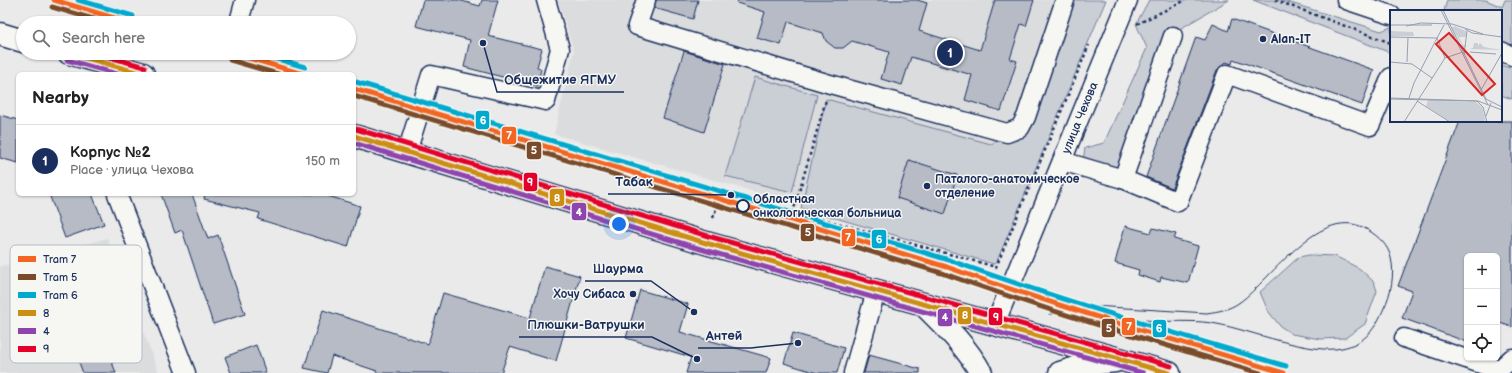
<!DOCTYPE html>
<html lang="en">
<head>
<meta charset="utf-8">
<style>
	body { margin:0; font-family:"Balsamiq Sans",sans-serif; background:#f6f6f6; color:#222 }
	.controls { position:absolute; right:12px; bottom:12px; display:grid; overflow:hidden; border-radius:6px; box-shadow:0 1px 3px #0004 }
	.controls button { width:36px; height:36px; display:grid; place-items:center; padding:0; border:0; border-bottom:1px solid #e0e0e0; background:#fff; color:#222; font:20px sans-serif }
	.you { position:absolute; left:619px; top:224px; width:14px; height:14px; margin:-10px; border:3px solid #fff; border-radius:50%; background:#1a73e8; box-shadow:0 0 0 6px #1a73e833 }
	.badge { display:grid; place-items:center; width:26px; height:26px; border-radius:50%; background:#1b2f5e; color:#fff; font-size:13px; font-weight:700 }
	.pin { position:absolute; translate:-50% -50%; border:2px solid #fff; box-shadow:0 1px 4px #0006 }
	.list { margin:0; padding:0; list-style:none }
	h2 { display:flex; justify-content:space-between; align-items:center; height:52px; margin:0; padding:0 16px; font-size:17px }
	h2 small { font-size:13px; font-weight:400; color:#767676 }
	.list li { display:grid; grid-template-columns:26px 1fr auto; gap:12px; align-items:center; box-sizing:border-box; height:72px; padding:0 16px; border-top:1px solid #e0e0e0 }
	.list b { display:block; font-size:15px; white-space:nowrap }
	.list p { margin:0; font-size:13px; white-space:nowrap; color:#767676 }
	.list em { font-size:13px; font-style:normal; color:#767676 }
	.icon { flex:none; width:22px; height:22px; fill:none; stroke:currentColor; stroke-width:2; stroke-linecap:round; stroke-linejoin:round }
	.map { position:relative; flex:none; width:1512px; height:373px; overflow:hidden }
	.search { position:absolute; background:#fff; box-shadow:0 1px 3px #0004; left:16px; top:16px; width:340px; height:44px; display:flex; align-items:center; gap:10px; box-sizing:border-box; padding:0 14px; border-radius:22px; color:#767676; font-size:15px }
	.panel { position:absolute; background:#fff; box-shadow:0 1px 3px #0004; left:16px; top:72px; width:340px; height:124px; border-radius:6px }
	.map>svg:first-child { display:block }
	.built { fill:#dadcde }
	.green { fill:#caced5; stroke:#727e9a }
	.building { fill:#b6bbc6; stroke:#1b2f5e }
	.lines { fill:none; stroke-linecap:round; stroke-linejoin:round }
	.minor-casing { stroke:#1b2f5e; stroke-width:21 }
	.major-casing { stroke:#1b2f5e; stroke-width:25 }
	.path { stroke:#1b2f5e; stroke-width:2.5; stroke-dasharray:3 3; stroke-linecap:butt }
	.minor { stroke:#f6f6f2; stroke-width:18 }
	.major { stroke:#f6f6f2; stroke-width:22 }
	.tram { stroke:#1b2f5e; stroke-width:1 }
	.bus-1-casing { stroke:#f6f6f2; stroke-width:8 }
	.bus-2-casing { stroke:#f6f6f2; stroke-width:8 }
	.bus-3-casing { stroke:#f6f6f2; stroke-width:8 }
	.bus-1 { stroke:#cb8e13; stroke-width:5 }
	.bus-2 { stroke:#8e44ad; stroke-width:5 }
	.bus-3 { stroke:#e4002b; stroke-width:5 }
	.tram-1-casing { stroke:#f6f6f2; stroke-width:8 }
	.tram-2-casing { stroke:#f6f6f2; stroke-width:8 }
	.tram-3-casing { stroke:#f6f6f2; stroke-width:8 }
	.tram-1 { stroke:#f26522; stroke-width:5 }
	.tram-2 { stroke:#7a4b2a; stroke-width:5 }
	.tram-3 { stroke:#00a9ce; stroke-width:5 }
	.poi-dot { fill:#1b2f5e; stroke:#f6f6f2; stroke-width:1.5 }
	.stop-dot { fill:#f6f6f2; stroke:#1b2f5e; stroke-width:2 }
	.labels { text-anchor:middle; dominant-baseline:central; stroke-width:3; stroke-linejoin:round; paint-order:stroke }
	.poi-label { font-size:12px; font-weight:bold; fill:#1b2f5e; stroke:#f6f6f2; text-anchor:start }
	.street-label { font-size:12px; fill:#1b2f5e; stroke:#f6f6f2 }
	.stop-label { font-size:12px; font-weight:bold; fill:#1b2f5e; stroke:#f6f6f2; text-anchor:start }
	.inset-road { fill:none; stroke:#979fb1; stroke-width:1 }
	.view { fill:#d62828; fill-opacity:0.15; stroke:#d62828; stroke-width:2 }
	.inset-edge { fill:none; stroke:#1b2f5e; stroke-width:2 }
	.key { fill:#f6f6f2; stroke:#b4bac6; stroke-width:1 }
	.key-label { font-size:11px; fill:#1b2f5e }
	.leader { fill:none; stroke:#1b2f5e; stroke-width:1.5 }
	.callout-dot { fill:#1b2f5e; stroke:#f6f6f2; stroke-width:1.5 }
	.callout-label { font-size:13px; text-anchor:middle; font-weight:bold; fill:#1b2f5e; stroke:#f6f6f2; stroke-width:3; stroke-linejoin:round; paint-order:stroke }
	.line-badge { stroke:#f6f6f2; stroke-width:1.5 }
	.badge-label { font-size:11px; text-anchor:middle; font-weight:bold; fill:#fff }
</style>
</head>
<body>
<div class="map">
<svg width="1512" height="373" viewBox="0 0 1512 373">
	<rect width="100%" height="100%" fill="#e9eae9"/>
	<filter id="ink" filterUnits="userSpaceOnUse"><feTurbulence type="fractalNoise" baseFrequency=".025" numOctaves="2"/><feDisplacementMap in="SourceGraphic" scale="8" xChannelSelector="R" yChannelSelector="G"/><feConvolveMatrix kernelMatrix="1 2 1 2 8 2 1 2 1" color-interpolation-filters="sRGB"/></filter>
	<g filter="url(#ink)">
		<path class="built" d="M558 0H1103L995 261 554 134 574 51Z
			M107 238 159 373H0V266L25 262Z"/>
		<path class="green" d="M1070 0H1106L997 261 994 264 801 208 826 99 991 144 1025 128Z
			M1149 0H1229L1178 30 1130 175 1083 161 1085 148 1104 143 1147 48 1136 24Z
			M1253 0H1281L1381 31 1391 27V53Z
			M1447 0H1486L1502 7 1505 0H1512V45L1501 41V11H1444Z
			M1501 65 1512 69V99L1501 95Z
			M755 77 817 95 792 192 725 176Z
			M1309 255 1335 256 1360 269 1374 282 1377 291 1365 324 1345 338 1320 339 1292 334 1280 326 1268 311 1260 292 1299 257Z"/>
		<path class="building" d="M423 0H458L480 6 482 0H498L488 36 542 49 537 67 541 69 537 86 464 67 470 40 416 26Z
			M656 0H698L693 19 654 8Z
			M738 0H917L927 3 919 31 980 50 995 0H1034L1026 26 1021 24 1010 59 1017 61 1001 111 965 100 972 75 911 57 902 85 881 79 889 52 852 41 843 48H835L826 41 823 33 788 22 781 45 757 38 765 12 737 3Z
			M1232 19 1374 70 1362 105 1233 59 1232 64 1226 62 1217 70 1172 188 1146 177 1196 37 1205 40 1213 24 1228 31Z
			M684 51 725 64 704 132 663 118Z
			M0 115 18 120V163L0 158Z
			M1460 121H1512V327L1497 322V256H1467V342L1402 318 1412 291 1398 286Z
			M909 160 957 175 945 214 897 198Z
			M49 194H92L104 224 65 238Z
			M161 194H192L208 239 218 235 245 314 213 324 182 230 175 233Z
			M205 194H322L360 206 348 247 258 219 260 213 204 199Z
			M1125 226 1151 233 1153 228 1176 234 1174 239 1198 246 1188 283 1161 277 1160 282 1138 275 1139 270 1115 263Z
			M545 266 580 276 556 361 510 347 501 373H376L377 371 332 356 327 373 304 368 323 310 428 344 443 293 530 318Z
			M93 271 123 352 110 357 116 373H83L68 333 50 340 33 294Z
			M640 290 688 304 680 332 771 358 766 373H686L691 357 626 338Z
			M793 333 844 348 837 373H817L784 363Z
			M256 345 266 373H231L225 357Z
			M869 355 920 369V373H864Z"/>
		<g class="lines">
			<defs>
				<g id="minor">
					<path d="M646 0 637 26 830 84 1007 133 1020 128 1026 117 1065 0"/>
					<path d="M1346 0 1391 15"/>
					<path d="M240 18 245 0"/>
					<path d="M1501 51 1512 56"/>
					<path d="M407 152 431 75 546 101 560 49 546 0"/>
					<path d="M1062 161 1123 179 1173 36"/>
					<path d="M1123 179 1178 202 1227 74 1370 126 1391 77"/>
					<path d="M117 194 186 373"/>
					<path id="s1" d="M995 324 1128 0"/>
					<path d="M1404 338 1499 370 1512 358"/>
					<path d="M853 373 876 291"/>
				</g>
				<path id="major" d="M0 34 23 41
					M69 53 143 74
					M354 136 706 243 1169 373
					M924 305C945 326 967 347 981 373
					M1060 373 1089 364 1115 361"/>
			</defs>
			<use href="#minor" class="minor-casing"/>
			<use href="#major" class="major-casing"/>
			<path class="path" d="M1275 0 1391 43
				M1137 24 1186 0
				M713 218 722 191 996 267 1089 45
				M791 219 826 100"/>
			<use href="#minor" class="minor"/>
			<use href="#major" class="major"/>
			<path class="tram" d="M1049 314C1086 316 1122 319 1159 321 1178 322 1198 320 1217 324 1249 330 1312 355 1342 348 1366 343 1375 329 1384 308 1391 294 1395 274 1391 258 1388 245 1379 237 1368 230 1321 201 1272 279 1240 302 1229 310 1219 311 1207 313L1093 306 1052 302"/>
			<defs>
				<path id="bus-1" d="M69 53 143 74
					M354 136 706 243 1169 373"/>
				<path id="bus-2" d="M67 60 117 74
					M354 143 704 250 1143 373"/>
				<path id="bus-3" d="M95 53 145 67
					M356 129 708 236 1171 366"/>
			</defs>
			<use href="#bus-1" class="bus-1-casing"/>
			<use href="#bus-2" class="bus-2-casing"/>
			<use href="#bus-3" class="bus-3-casing"/>
			<use href="#bus-1" class="bus-1"/>
			<use href="#bus-2" class="bus-2"/>
			<use href="#bus-3" class="bus-3"/>
			<defs>
				<path id="tram-1" d="M54 0 131 23
					M232 53 303 74
					M354 89 947 267C1058 307 1171 339 1284 373"/>
				<path id="tram-2" d="M52 7 107 23
					M230 60 278 74
					M354 96 945 274C1048 311 1154 342 1260 373"/>
				<path id="tram-3" d="M78 0 133 16
					M257 53 305 67
					M356 82 949 260C1060 300 1173 333 1286 366"/>
			</defs>
			<use href="#tram-1" class="tram-1-casing"/>
			<use href="#tram-2" class="tram-2-casing"/>
			<use href="#tram-3" class="tram-3-casing"/>
			<use href="#tram-1" class="tram-1"/>
			<use href="#tram-2" class="tram-2"/>
			<use href="#tram-3" class="tram-3"/>
		</g>
	</g>
	<g class="poi-dot">
		<circle cx="1263" cy="39" r="4"/>
		<circle cx="927" cy="186" r="4"/>
		<circle cx="633" cy="294" r="4"/>
	</g>
	<circle class="stop-dot" cx="743" cy="206" r="6"/>
	<g class="labels">
		<g class="poi-label">
			<text x="1271" y="39">Alan-IT</text>
			<text x="935" y="179">Паталого-анатомическое<tspan x="935" dy="14">отделение</tspan></text>
			<text x="625" y="294" text-anchor="end">Хочу Сибаса</text>
		</g>
		<g class="street-label">
			<text stroke="none"><textPath href="#s1" startOffset="223">улица Чехова</textPath></text>
		</g>
		<g class="stop-label">
			<text x="753" y="199">Областная<tspan x="753" dy="14">онкологическая больница</tspan></text>
		</g>
	</g>
	<g transform="translate(1390 10)">
		<rect width="112" height="112" fill="#e9eae9"/>
		<path d="M64 16 76 21 77 27H69L73 35H76L74 38 62 18ZM0 21 23 22 24 26H0ZM84 33H88V36L90 33 94 37 112 40 79 39 83 38ZM38 90 86 92 92 97 96 112 94 109 95 112H61L36 96Z" fill="#caced5"/>
		<path class="inset-road" d="M51 0 98 95M53 0 96 89 112 97M0 15H42M54 15 47 28 55 48M16 16 31 13 62 14 93 24M75 19 82 23 112 27M0 27 47 28M80 42 106 44M74 45 77 21M0 52 22 54 42 68M17 52 18 27M91 80 112 43M0 88 88 91 112 100M19 88 24 73 47 28M0 89 87 91 93 97 97 112M27 91 60 112M96 106 101 93M14 112 55 48 73 42"/>
		<path class="view" d="M59 23 105 74 92 85 46 34Z"/>
		<rect width="112" height="112" class="inset-edge"/>
	</g>
	<rect x="10" y="245" width="132" height="118" rx="6" class="key"/>
	<rect x="18" y="256" width="18" height="6" fill="#f26522"/>
	<rect x="18" y="274" width="18" height="6" fill="#7a4b2a"/>
	<rect x="18" y="292" width="18" height="6" fill="#00a9ce"/>
	<rect x="18" y="310" width="18" height="6" fill="#cb8e13"/>
	<rect x="18" y="328" width="18" height="6" fill="#8e44ad"/>
	<rect x="18" y="346" width="18" height="6" fill="#e4002b"/>
	<g class="key-label">
		<text x="43" y="263">Tram 7</text>
		<text x="43" y="281">Tram 5</text>
		<text x="43" y="299">Tram 6</text>
		<text x="43" y="317">8</text>
		<text x="43" y="335">4</text>
		<text x="43" y="353">9</text>
	</g>
	<path class="leader" d="M483 43L497 92H624M731 195L661 194H608M694 312L651 281H585M697 359L652 337H519M798 343L751 348H698"/>
	<g class="callout-dot">
		<circle cx="483" cy="43" r="4"/>
		<circle cx="731" cy="195" r="4"/>
		<circle cx="694" cy="312" r="4"/>
		<circle cx="697" cy="359" r="4"/>
		<circle cx="798" cy="343" r="4"/>
	</g>
	<g class="callout-label">
		<text x="560" y="84">Общежитие ЯГМУ</text>
		<text x="634" y="186">Табак</text>
		<text x="618" y="273">Шаурма</text>
		<text x="586" y="329">Плюшки-Ватрушки</text>
		<text x="724" y="340">Антей</text>
	</g>
	<g class="line-badge">
		<rect x="475" y="110" width="15" height="20" rx="4" fill="#00a9ce"/>
		<rect x="501" y="126" width="16" height="19" rx="4" fill="#f26522"/>
		<rect x="526" y="141" width="16" height="19" rx="4" fill="#7a4b2a"/>
		<rect x="523" y="172" width="15" height="20" rx="4" fill="#e4002b"/>
		<rect x="549" y="188" width="16" height="19" rx="4" fill="#cb8e13"/>
		<rect x="571" y="202" width="16" height="19" rx="4" fill="#8e44ad"/>
		<rect x="800" y="223" width="15" height="19" rx="4" fill="#7a4b2a"/>
		<rect x="841" y="228" width="15" height="19" rx="4" fill="#f26522"/>
		<rect x="871" y="229" width="16" height="20" rx="4" fill="#00a9ce"/>
		<rect x="957" y="306" width="15" height="19" rx="4" fill="#cb8e13"/>
		<rect x="988" y="307" width="15" height="19" rx="4" fill="#e4002b"/>
		<rect x="937" y="308" width="16" height="19" rx="4" fill="#8e44ad"/>
		<rect x="1121" y="317" width="15" height="19" rx="4" fill="#f26522"/>
		<rect x="1101" y="318" width="15" height="20" rx="4" fill="#7a4b2a"/>
		<rect x="1152" y="319" width="15" height="19" rx="4" fill="#00a9ce"/>
	</g>
	<g class="badge-label">
		<text x="483" y="124">6</text>
		<text x="509" y="139">7</text>
		<text x="534" y="154">5</text>
		<text x="530" y="186">9</text>
		<text x="557" y="202">8</text>
		<text x="579" y="216">4</text>
		<text x="808" y="236">5</text>
		<text x="848" y="241">7</text>
		<text x="879" y="243">6</text>
		<text x="965" y="319">8</text>
		<text x="996" y="321">9</text>
		<text x="945" y="321">4</text>
		<text x="1129" y="330">7</text>
		<text x="1109" y="332">5</text>
		<text x="1159" y="332">6</text>
	</g>
</svg>
<div class="controls">
<button>+</button>
<button>−</button>
<button><svg class="icon" aria-label="locate" viewBox="0 0 24 24"><circle cx="12" cy="12" r="6"/><path d="M12 2v4M12 18v4M2 12h4M18 12h4"/></svg></button>
</div>
<div class="you"></div>
<div class="pin badge" style="left:950px;top:53px">1</div>
<div class="search"><svg class="icon" aria-label="search" viewBox="0 0 24 24"><circle cx="10" cy="10" r="6"/><path d="M15 15l6 6"/></svg>Search here</div>
<section class="panel">
<h2>Nearby<small></small></h2>
<ul class="list">
<li><span class="badge">1</span><div><b>Корпус №2</b><p>Place · улица Чехова</p></div><em>150 m</em></li>
</ul>
</section>
</div>
</body>
</html>
